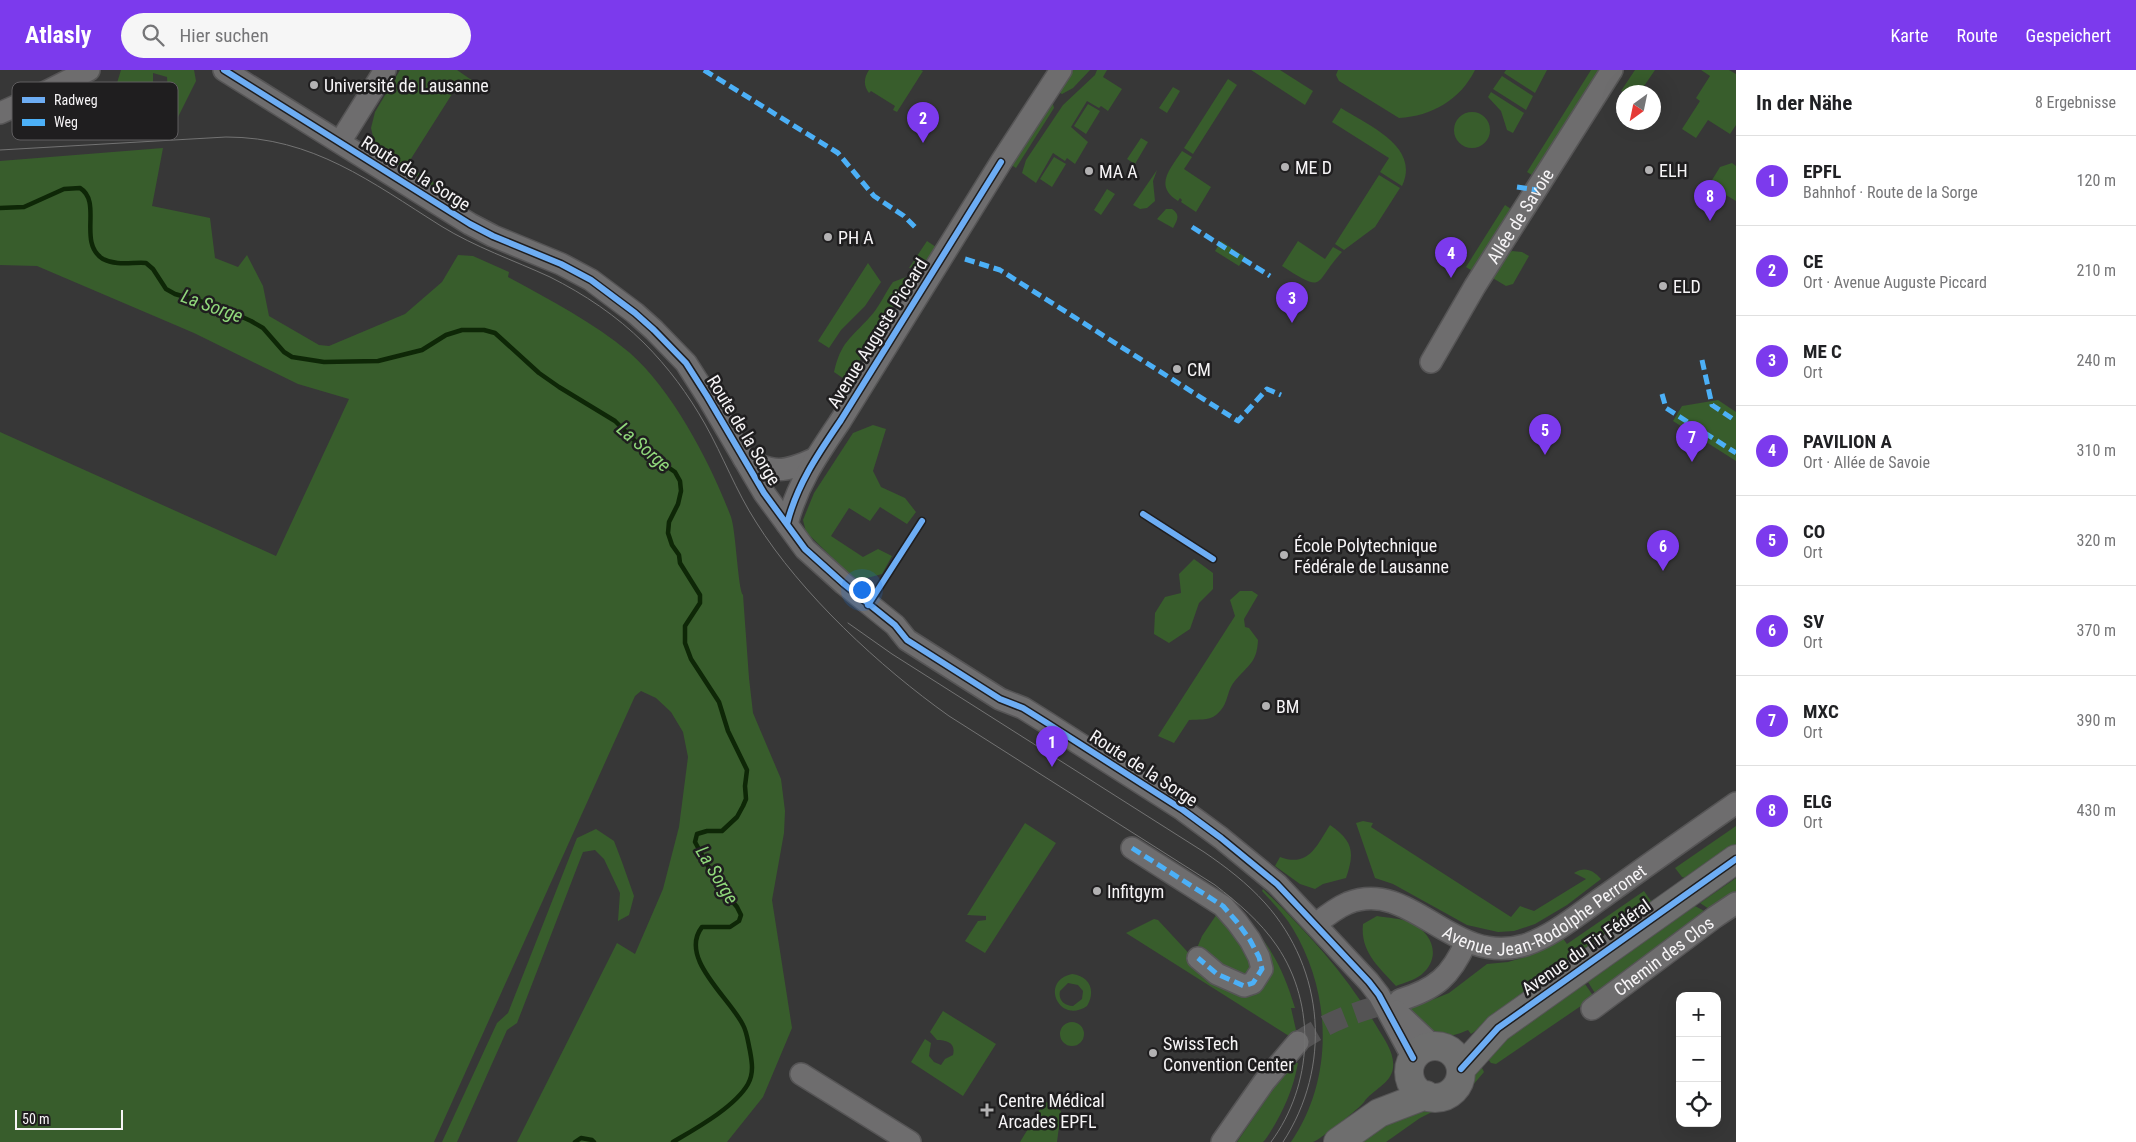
<!DOCTYPE html>
<html lang="de">
<head>
<meta charset="utf-8">
<style>
	body { margin:0; font-family:"Roboto Condensed",sans-serif; background:#f6f6f6; color:#202124 }
	.controls { position:absolute; right:15px; bottom:15px; display:grid; overflow:hidden; border-radius:10px; box-shadow:0 5px 20px #0002 }
	.controls button { width:45px; height:45px; display:grid; place-items:center; padding:0; border:0; border-bottom:1px solid #e0e0e0; background:#fff; color:#202124; font:25px sans-serif }
	.compass { position:absolute; left:1616px; top:15px; width:45px; height:45px; border-radius:50%; background:#fff; box-shadow:0 5px 20px #0002; rotate:213deg }
	.scale { position:absolute; left:15px; bottom:12px; width:108px; box-sizing:border-box; padding-left:5px; border:2px solid #f6f4f6; border-top:0; font-size:14px; line-height:18px; white-space:nowrap; color:#f6f4f6; -webkit-text-stroke:4px #1f1e1f; paint-order:stroke }
	.you { position:absolute; left:861px; top:519px; width:18px; height:18px; margin:-12px; border:4px solid #fff; border-radius:50%; background:#1a73e8; box-shadow:0 0 0 8px #1a73e833 }
	.badge { display:grid; place-items:center; width:32px; height:32px; border-radius:50%; background:#7c3aed; color:#fff; font-size:16px; font-weight:700 }
	.pin { position:absolute; translate:-50% -41px; filter:drop-shadow(0 1px 2px #0008) }
	.pin::after { content:''; position:absolute; top:26px; width:18px; height:15px; background:inherit; clip-path:polygon(0 0,100% 0,50% 100%) }
	.list { margin:0; padding:0; list-style:none }
	h2 { display:flex; justify-content:space-between; align-items:center; height:65px; margin:0; padding:0 20px; font-size:21px }
	h2 small { font-size:16px; font-weight:400; color:#757577 }
	.list li { display:grid; grid-template-columns:32px 1fr auto; gap:15px; align-items:center; box-sizing:border-box; height:90px; padding:0 20px; border-top:1px solid #e0e0e0 }
	.list b { display:block; font-size:19px; white-space:nowrap }
	.list p { margin:0; font-size:16px; white-space:nowrap; color:#757577 }
	.list em { font-size:16px; font-style:normal; color:#757577 }
	.icon { flex:none; width:28px; height:28px; fill:none; stroke:currentColor; stroke-width:2; stroke-linecap:round; stroke-linejoin:round }
	.map { position:relative; flex:none; width:1736px; height:1072px; overflow:hidden }
	header { display:flex; align-items:center; gap:30px; box-sizing:border-box; height:70px; padding:0 25px; background:#7c3aed; color:#fff }
	header strong { font-size:24px }
	nav { display:flex; gap:28px; margin-inline-start:auto; font-size:18px }
	.search { width:350px; height:45px; background:#f6f6f6; display:flex; align-items:center; gap:12px; box-sizing:border-box; padding:0 18px; border-radius:28px; color:#757577; font-size:19px }
	main { display:flex }
	aside { flex:1; background:#fff }
	.map>svg:first-child { display:block }
	.green { fill:#385d2c; fill-rule:evenodd }
	.lines { fill:none; stroke-linecap:round; stroke-linejoin:round }
	.stream { stroke:#0e2707; stroke-width:4.5 }
	.minor-tunnel { stroke:#545354; stroke-width:21; stroke-dasharray:21 11; stroke-linecap:butt }
	.minor-casing { stroke:#565556; stroke-width:24 }
	.major-casing { stroke:#565556; stroke-width:30 }
	.minor { stroke:#6e6d6e; stroke-width:21 }
	.major { stroke:#6e6e6e; stroke-width:28 }
	.tram { stroke:#737373; stroke-width:1 }
	.quiet { stroke:#4cb0f7; stroke-width:5; stroke-dasharray:10 5; stroke-linecap:butt }
	.cycleway-casing { stroke:#1f1e1f; stroke-width:9 }
	.cycleway { stroke:#6dadf4; stroke-width:6 }
	.poi-dot { fill:#b3b2b3; stroke:#1f1e1f; stroke-width:2 }
	.labels { text-anchor:middle; dominant-baseline:central; stroke-width:5; stroke-linejoin:round; paint-order:stroke }
	.poi-label { font-size:18px; fill:#f6f4f6; stroke:#1f1e1f; text-anchor:start }
	.street-label { font-size:18px; fill:#f6f4f6; stroke:#1f1e1f }
	.water-label { font-size:19px; font-style:italic; fill:#90d87b; stroke:#1f1e1f }
	.key { fill:#1f1e1f; stroke:#605e60; stroke-width:1 }
	.key-label { font-size:14px; fill:#f6f4f6 }
</style>
</head>
<body>
<header>
<strong>Atlasly</strong>
<div class="search"><svg class="icon" aria-label="search" viewBox="0 0 24 24"><circle cx="10" cy="10" r="6"/><path d="M15 15l6 6"/></svg>Hier suchen</div>
<nav><a>Karte</a><a>Route</a><a>Gespeichert</a></nav>
</header>
<main>
<div class="map">
<svg width="1736" height="1072" viewBox="0 0 1736 1072">
	<rect width="100%" height="100%" fill="#373737"/>
	<path class="green" d="M121 0H194L196 11 178 47 169 43 167 7 153 3V37L116 55 102 45 101 20 117 13Z
		M400 0H457L473 11 469 20 459 13 407 95 459 129 457 133 385 87 375 75 371 58 375 42Z
		M869 0H921L923 1 897 42 893 40 895 36 871 21 869 23C863 15 864 8 869 0Z
		M1067 0H1090L1073 18 1062 24 1058 22Z
		M1097 0H1107L1103 7 1122 19 1108 41 1101 36 1099 38 1087 31 1071 57 1088 72 1075 94 1067 88 1065 91 1053 83 1036 113 1022 103 1026 90 1063 35 1095 5Z
		M1251 0H1280L1313 21 1305 35Z
		M1338 0H1475C1460 30 1432 46 1399 48L1339 11 1336 5Z
		M1506 0H1547L1535 23 1504 3Z
		M1591 0H1603L1535 107 1527 102Z
		M1635 0H1655L1640 22H1624L1621 21Z
		M1701 0H1729L1736 4V55L1730 64 1708 50 1696 68 1682 59 1700 31 1696 28 1710 6Z
		M1502 6 1533 26 1526 40 1493 19Z
		M1228 9 1237 15 1193 84 1184 78Z
		M1173 17 1180 21 1167 43 1159 38Z
		M1491 22 1524 43 1513 63 1507 60 1501 41 1488 27Z
		M1051 26 1054 38 1016 98 1008 93Z
		M1088 34 1100 41 1086 64 1074 56Z
		M1341 38C1367 55 1421 76 1402 116L1380 102 1389 88 1332 52Z
		M1454 60a18 18 0 1 1 36 0a18 18 0 1 1-36 0Z
		M1141 68 1148 72 1135 94 1127 89Z
		M163 78 152 136 210 148 215 188 238 197 247 185 263 216 269 246 319 275 329 276 405 244 442 212 458 185 473 186 509 202 508 207C550 230 593 252 630 283 673 321 711 394 731 447 736 461 738 520 743 525L749 608 753 643 781 709 785 741 784 763 772 830 792 958 763 1027 727 1072H517L617 873 635 884 663 819 679 757 688 687 683 662 671 642 656 628 641 621 635 626 434 1072H0V362L276 486 349 329 298 314 194 263 37 196 0 195V91Z
		M1182 81 1192 87 1184 99 1211 117 1196 142 1181 132 1182 130 1180 128 1178 131C1153 116 1171 98 1182 81Z
		M1054 87 1066 94 1052 117 1040 109Z
		M1732 93 1736 96V131L1709 115 1720 97Z
		M1157 100 1153 111 1155 131 1147 138 1140 139 1133 135Z
		M1379 105 1400 118 1375 157 1344 180 1335 174Z
		M1107 119 1115 124 1101 145 1094 140Z
		M1505 135 1514 141 1474 202 1466 197Z
		M1166 139H1172C1181 145 1177 151 1173 158L1157 149Z
		M927 171 936 177 924 196 909 198Z
		M1221 171 1245 187 1239 196 1215 181Z
		M1298 171 1325 189 1333 177 1342 182C1313 213 1327 225 1282 196Z
		M1512 181 1522 182 1529 186 1513 214 1506 216 1491 207 1504 186Z
		M868 193 881 212 865 236 841 260 829 278 818 271Z
		M906 207V215L847 311 834 302C841 272 850 269 869 248 879 238 885 223 893 212Z
		M1718 330 1736 342V391L1673 351 1682 336Z
		M873 355 886 359 873 401 881 417 905 428 916 442 907 454 880 437 870 451 849 438 831 466 863 487 878 479 892 486 882 504 867 508 854 509 806 462 803 450 814 423 853 363Z
		M1194 489 1213 503V519L1199 533 1190 559 1169 573 1154 564 1155 543 1165 527 1181 523 1179 504Z
		M1240 521H1252L1258 525 1244 549 1245 557 1249 558 1258 570C1257 593 1248 595 1234 612 1226 622 1229 635 1216 645 1208 651 1198 649 1189 650L1174 673 1158 666 1235 546 1230 530Z
		M1363 751 1373 753 1371 757 1511 847 1520 836 1534 841 1586 809 1574 803C1585 796 1593 800 1601 809L1567 835 1535 854 1514 861 1498 862 1467 855 1393 814 1375 808 1356 753Z
		M1025 753 1056 773 985 883 965 871 978 851 986 850V846L967 845Z
		M1330 755C1353 771 1355 782 1346 808L1323 814 1315 819 1300 814 1275 796 1280 787C1309 798 1317 775 1330 755Z
		M1736 756V778L1685 808 1682 807 1675 798Z
		M596 759 614 771 622 792 634 826 629 845 618 851 620 823 604 789 595 780 583 782 517 953 507 960 457 1072H442L497 953 508 943 577 768Z
		M1736 808V826L1712 841 1700 833Z
		M1679 815 1471 964 1468 960C1438 974 1429 960 1407 940L1449 923 1487 894 1508 892 1532 885 1562 867 1567 874 1644 821 1651 831Z
		M1263 819C1306 861 1346 904 1377 957 1384 969 1395 983 1393 998 1391 1014 1372 1020 1364 1032 1361 1037 1320 1070 1313 1072 1308 1072 1297 1072 1291 1072 1334 1009 1332 924 1293 859 1285 845 1273 833 1262 821Z
		M1695 836 1708 843 1598 928 1588 912Z
		M1221 838 1257 889 1247 913 1197 878 1202 866Z
		M1377 846C1388 848 1401 848 1411 853 1433 863 1442 888 1421 905 1414 910 1404 913 1396 916 1379 897 1360 882 1363 854Z
		M1154 849 1158 850 1196 891 1250 919 1254 859C1275 882 1286 908 1295 938H1291L1296 960 1289 966 1126 863Z
		M1072 904C1090 906 1096 921 1087 936 1059 955 1039 911 1072 904ZM1068 913 1078 915 1083 921 1082 929 1073 936C1064 936 1058 930 1060 921Z
		M1585 914 1594 927 1496 994 1491 993 1487 988 1490 981Z
		M943 941 996 974 963 1026 911 992 925 969 931 973 929 986 934 992 941 995 945 989 953 985C956 973 947 970 937 970L930 962Z
		M1060 964a12 12 0 1 1 24 0a12 12 0 1 1-24 0Z
		M1477 988 1484 1002 1461 1029 1458 1024C1467 1015 1469 1000 1477 988Z
		M1295 993H1298C1293 1021 1281 1047 1265 1070L1263 1072H1237L1276 1015Z
		M1449 1030 1452 1034 1451 1036 1434 1041 1420 1048 1386 1072H1353L1389 1047Z
		M1045 1031 1061 1041 1057 1072H1020Z"/>
	<g class="lines">
		<path class="stream" d="M0 138 24 137 64 119 80 118C103 132 77 173 103 189 116 196 133 192 146 193L153 199 166 219 175 224 220 237 251 251 263 258 284 282 292 287 324 292 378 291 422 280 446 265 462 260H484L495 263 539 303 559 317 615 351 645 381 675 402 680 411 681 421 678 434 669 452 668 463 672 475 679 485 680 493 700 525V533L685 556V573L691 589 719 632 728 661 747 700 745 716 746 729 743 736 737 747 722 761H707L697 764 695 772 717 813 737 837 741 845 739 851 730 857H702C678 888 730 928 743 955 747 962 748 972 750 981 752 992 754 1003 748 1014 735 1037 695 1059 673 1072
			M575 1072 581 1068 592 1070 594 1072"/>
		<path class="minor-tunnel" d="M1298 972C1334 948 1359 941 1400 930"/>
		<defs>
			<g id="minor">
				<path d="M224 0 470 154 493 166 561 194 591 210 635 243 654 260 686 293 707 326 764 423 805 479 844 514 895 555 907 570 1000 629 1023 638 1047 653 1183 740 1221 768 1277 814 1369 912 1379 925 1413 988"/>
				<path d="M0 43 34 28 89 0"/>
				<path d="M340 72 385 0"/>
				<path id="s1" d="M1431 292 1475 216 1612 0"/>
				<path d="M744 389C775 403 783 403 814 389"/>
				<path d="M787 454C797 414 818 384 841 350L1001 92 1061 0"/>
				<path d="M1132 778 1223 836 1237 852 1250 870 1259 887 1262 899 1253 913 1244 916 1217 904 1198 888"/>
				<path id="s2" d="M1316 854C1326 846 1336 838 1348 833 1412 808 1451 897 1525 875 1555 865 1581 842 1606 825 1649 794 1693 763 1736 733"/>
				<path d="M1400 930C1436 919 1451 906 1466 872"/>
				<path id="s3" d="M1592 939 1715 847 1736 833"/>
				<path d="M1396 941 1433 976"/>
				<path d="M801 1004 910 1072"/>
				<path d="M1222 1072 1264 1012 1298 972"/>
			</g>
			<path id="major" d="M1409 1002a26 26 0 1 1 52 0a26 26 0 1 1-52 0Z
				M1461 999 1498 958 1736 789
				M1338 1072 1379 1043 1426 1025"/>
		</defs>
		<use href="#minor" class="minor-casing"/>
		<use href="#major" class="major-casing"/>
		<use href="#minor" class="minor"/>
		<use href="#major" class="major"/>
		<path class="tram" d="M0 80 226 67C313 67 371 112 441 156 475 177 513 190 550 207 584 224 617 246 644 273 668 297 688 324 705 354 723 386 736 421 756 452 801 524 880 597 949 646L1215 815C1238 833 1260 851 1277 876 1317 935 1313 1015 1271 1072
			M848 553 892 584 1204 782C1226 797 1247 813 1265 833 1325 900 1332 997 1283 1072"/>
		<path class="quiet" d="M704 0 838 83 874 126 904 146 916 158
			M1517 117 1537 120
			M1192 157 1270 206
			M965 189 1000 200 1238 351 1267 319 1281 325
			M1702 290 1712 335 1736 351
			M1662 324 1666 338 1736 383
			M1132 778 1223 836 1237 852 1250 870 1259 887 1262 899 1253 913 1244 916 1217 904 1198 888"/>
		<defs>
			<path id="cycleway" d="M224 0 470 154 493 166 561 194 591 210 635 243 654 260 686 293 707 326 764 423 805 479 844 514 895 555 907 570 1000 629 1023 638 1047 653 1183 740 1221 768 1277 814 1369 912 1379 925 1413 988
				M1143 444 1213 489
				M787 454C797 414 818 384 841 350L1001 92
				M868 535 922 451
				M1461 999 1498 958 1736 789"/>
		</defs>
		<use href="#cycleway" class="cycleway-casing"/>
		<use href="#cycleway" class="cycleway"/>
	</g>
	<g class="poi-dot">
		<circle cx="314" cy="15" r="5"/>
		<circle cx="1285" cy="97" r="5"/>
		<circle cx="1649" cy="100" r="5"/>
		<circle cx="1089" cy="101" r="5"/>
		<circle cx="828" cy="167" r="5"/>
		<circle cx="1663" cy="216" r="5"/>
		<circle cx="1177" cy="299" r="5"/>
		<circle cx="1284" cy="485" r="5"/>
		<circle cx="1266" cy="636" r="5"/>
		<circle cx="1097" cy="821" r="5"/>
		<circle cx="1153" cy="983" r="5"/>
		<path d="M984.5 1032.5h5v5h5v5h-5v5h-5v-5h-5v-5h5z"/>
	</g>
	<g class="labels">
		<g class="poi-label">
			<text x="324" y="15">Université de Lausanne</text>
			<text x="1295" y="97">ME D</text>
			<text x="1659" y="100">ELH</text>
			<text x="1099" y="101">MA A</text>
			<text x="838" y="167">PH A</text>
			<text x="1673" y="216">ELD</text>
			<text x="1187" y="299">CM</text>
			<text x="1294" y="475">École Polytechnique<tspan x="1294" dy="21">Fédérale de Lausanne</tspan></text>
			<text x="1276" y="636">BM</text>
			<text x="1107" y="821">Infitgym</text>
			<text x="1163" y="973">SwissTech<tspan x="1163" dy="21">Convention Center</tspan></text>
			<text x="998" y="1030">Centre Médical<tspan x="998" dy="21">Arcades EPFL</tspan></text>
		</g>
		<g class="street-label">
			<text transform="translate(416 103) rotate(32)">Route de la Sorge</text>
			<text stroke="none"><textPath href="#s1" startOffset="171">Allée de Savoie</textPath></text>
			<text transform="translate(877 263) rotate(-58)">Avenue Auguste Piccard</text>
			<text transform="translate(744 360) rotate(59)">Route de la Sorge</text>
			<text transform="translate(1144 698) rotate(33)">Route de la Sorge</text>
			<text stroke="none"><textPath href="#s2" startOffset="256">Avenue Jean-Rodolphe Perronet</textPath></text>
			<text transform="translate(1586 877) rotate(-35)">Avenue du Tir Fédéral</text>
			<text stroke="none"><textPath href="#s3" startOffset="89">Chemin des Clos</textPath></text>
		</g>
		<g class="water-label">
			<text transform="translate(212 236) rotate(20)">La Sorge</text>
			<text transform="translate(644 377) rotate(41)">La Sorge</text>
			<text transform="translate(717 805) rotate(59)">La Sorge</text>
		</g>
	</g>
	<rect x="12" y="12" width="166" height="58" rx="8" class="key"/>
	<rect x="22" y="27" width="23" height="6" fill="#6dadf4"/>
	<rect x="22" y="49" width="23" height="7" fill="#4cb0f7"/>
	<g class="key-label">
		<text x="54" y="35">Radweg</text>
		<text x="54" y="57">Weg</text>
	</g>
</svg>
<div class="controls">
<button>+</button>
<button>−</button>
<button><svg class="icon" aria-label="locate" viewBox="0 0 24 24"><circle cx="12" cy="12" r="6"/><path d="M12 2v4M12 18v4M2 12h4M18 12h4"/></svg></button>
</div>
<svg class="compass" viewBox="-18 -18 36 36"><path d="M0-13l5 13h-10z" fill="#e53935"/><path d="M0 13l5-13h-10z" fill="#757577"/></svg>
<div class="scale">50 m</div>
<div class="you"></div>
<div class="pin badge" style="left:1052px;top:697px">1</div>
<div class="pin badge" style="left:923px;top:73px">2</div>
<div class="pin badge" style="left:1292px;top:253px">3</div>
<div class="pin badge" style="left:1451px;top:208px">4</div>
<div class="pin badge" style="left:1545px;top:385px">5</div>
<div class="pin badge" style="left:1663px;top:501px">6</div>
<div class="pin badge" style="left:1692px;top:392px">7</div>
<div class="pin badge" style="left:1710px;top:151px">8</div>
</div>
<aside>
<h2>In der Nähe<small>8 Ergebnisse</small></h2>
<ul class="list">
<li><span class="badge">1</span><div><b>EPFL</b><p>Bahnhof · Route de la Sorge</p></div><em>120 m</em></li>
<li><span class="badge">2</span><div><b>CE</b><p>Ort · Avenue Auguste Piccard</p></div><em>210 m</em></li>
<li><span class="badge">3</span><div><b>ME C</b><p>Ort</p></div><em>240 m</em></li>
<li><span class="badge">4</span><div><b>PAVILION A</b><p>Ort · Allée de Savoie</p></div><em>310 m</em></li>
<li><span class="badge">5</span><div><b>CO</b><p>Ort</p></div><em>320 m</em></li>
<li><span class="badge">6</span><div><b>SV</b><p>Ort</p></div><em>370 m</em></li>
<li><span class="badge">7</span><div><b>MXC</b><p>Ort</p></div><em>390 m</em></li>
<li><span class="badge">8</span><div><b>ELG</b><p>Ort</p></div><em>430 m</em></li>
</ul>
</aside>
</main>
</body>
</html>
